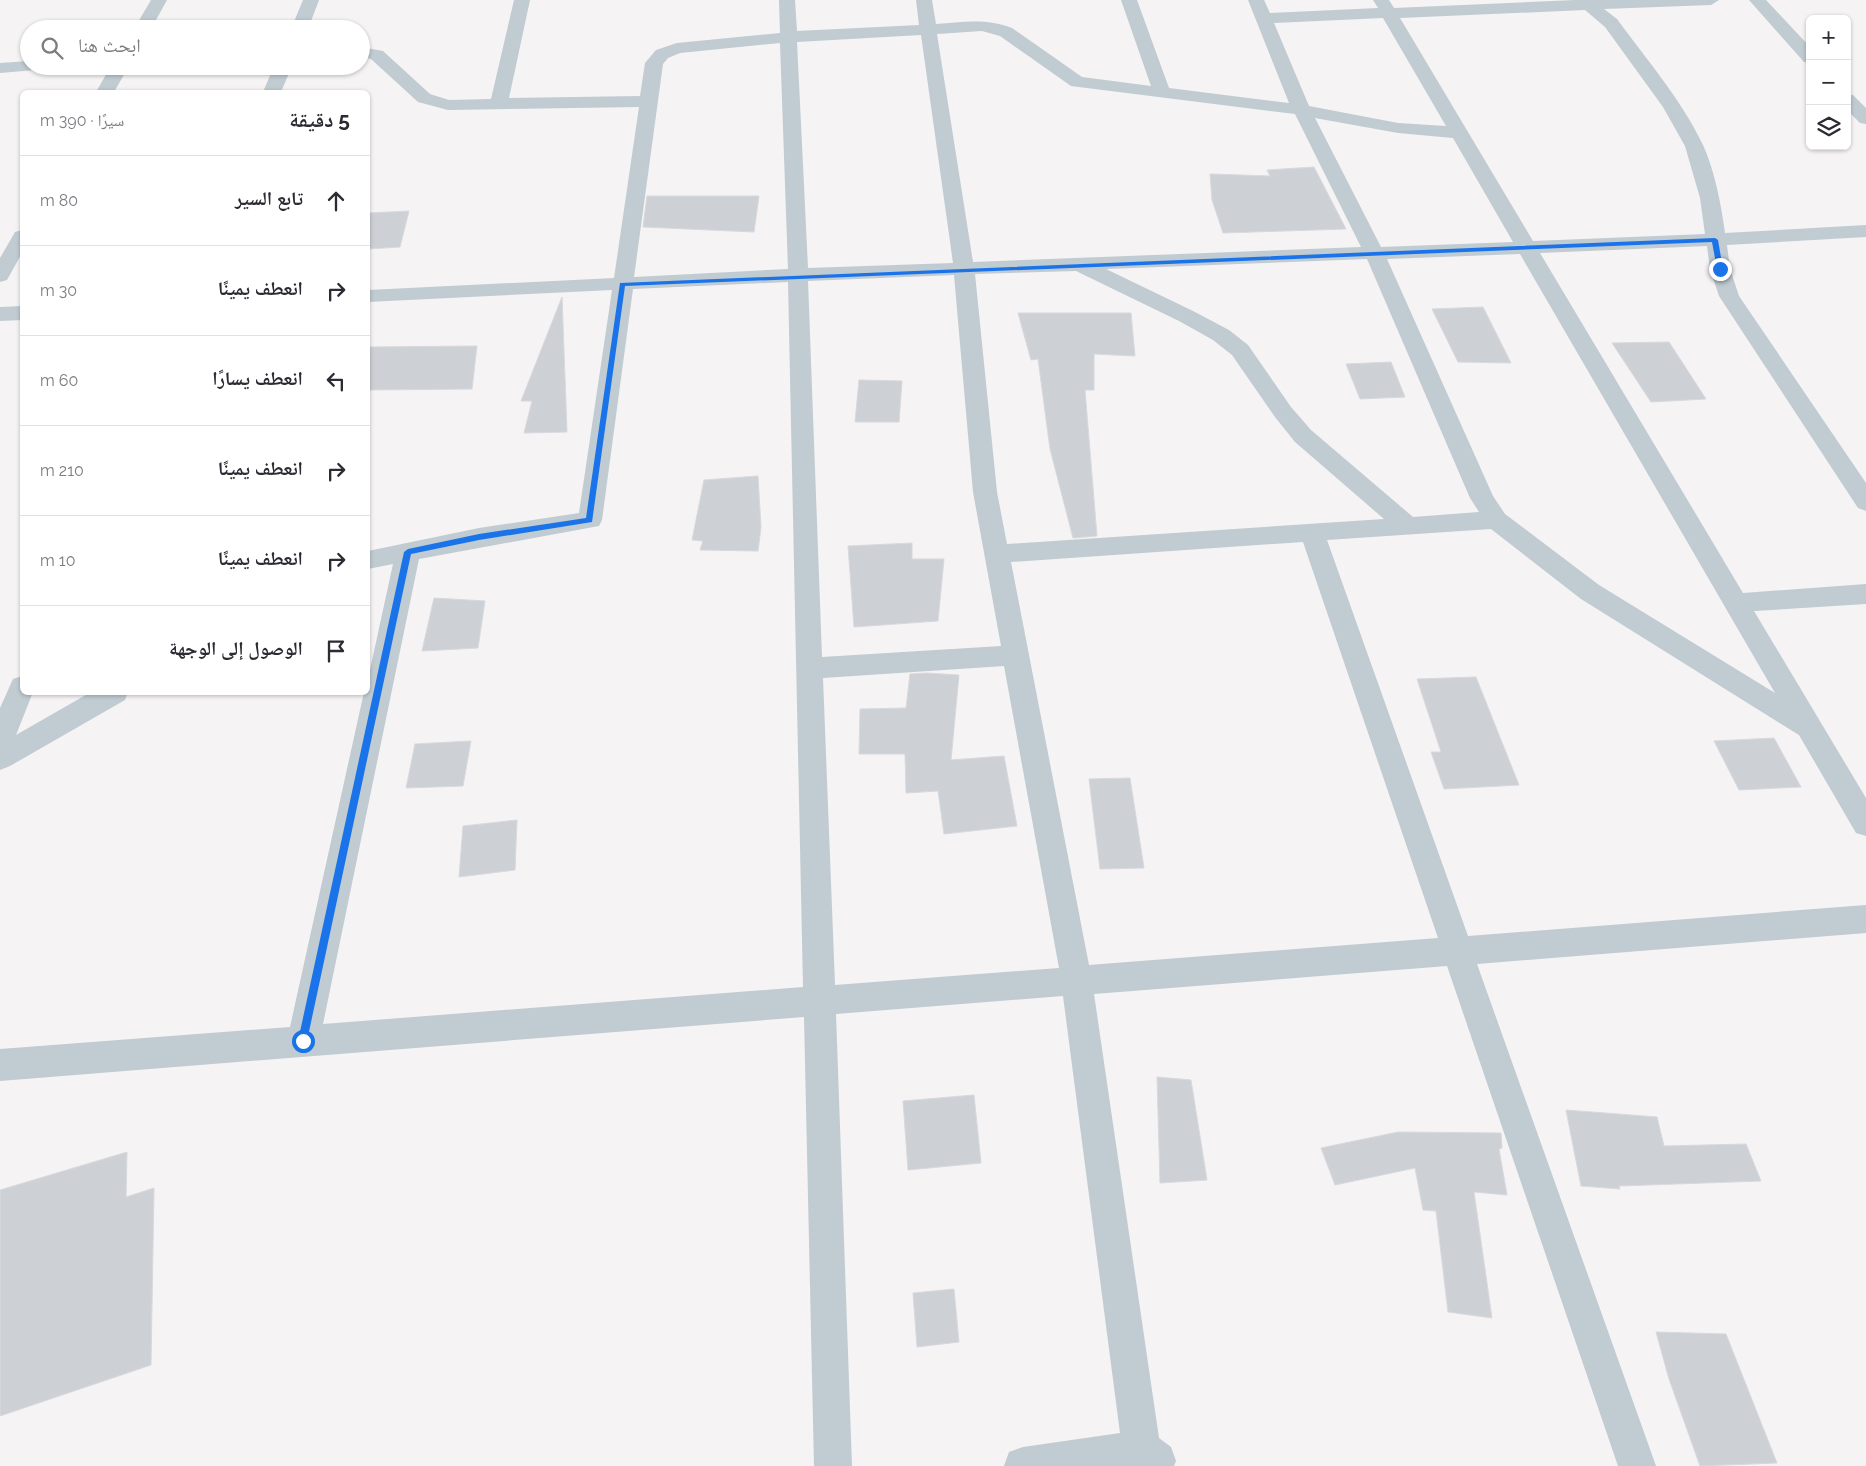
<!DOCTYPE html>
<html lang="ar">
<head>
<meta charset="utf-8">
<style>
	body { margin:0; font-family:Raleway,"Noto Naskh Arabic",sans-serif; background:#f7f7f7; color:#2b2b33; direction:rtl }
	.controls { position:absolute; right:15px; top:15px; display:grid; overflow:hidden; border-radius:8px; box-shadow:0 1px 4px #0004 }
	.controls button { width:45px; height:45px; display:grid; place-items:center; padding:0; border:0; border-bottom:1px solid #e1e1e2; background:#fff; color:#2b2b33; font:25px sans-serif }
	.stop { position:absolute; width:15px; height:15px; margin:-11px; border:4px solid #1a73e8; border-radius:50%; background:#fff }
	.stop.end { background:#1a73e8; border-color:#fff; box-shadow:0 1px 5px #0008 }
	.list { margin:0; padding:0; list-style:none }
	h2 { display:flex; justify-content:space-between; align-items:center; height:65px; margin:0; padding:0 20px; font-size:21px }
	h2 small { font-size:16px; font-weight:400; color:#7c7c81 }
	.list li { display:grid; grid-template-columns:32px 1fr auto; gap:15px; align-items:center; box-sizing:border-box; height:90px; padding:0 20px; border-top:1px solid #e1e1e2 }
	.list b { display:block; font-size:19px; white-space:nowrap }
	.list em { font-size:16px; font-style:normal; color:#7c7c81 }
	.icon { flex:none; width:28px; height:28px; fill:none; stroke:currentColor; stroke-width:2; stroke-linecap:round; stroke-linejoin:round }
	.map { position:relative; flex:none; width:1866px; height:1466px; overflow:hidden; direction:ltr }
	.search { position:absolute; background:#fff; box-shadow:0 1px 4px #0004; left:20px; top:20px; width:350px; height:55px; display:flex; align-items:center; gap:12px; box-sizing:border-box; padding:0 18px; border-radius:28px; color:#7c7c81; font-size:19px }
	.panel { position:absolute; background:#fff; box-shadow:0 1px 4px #0004; left:20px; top:90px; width:350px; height:605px; border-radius:8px; direction:rtl }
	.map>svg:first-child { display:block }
	.building { fill:#cdd0d5; stroke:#d7d9de }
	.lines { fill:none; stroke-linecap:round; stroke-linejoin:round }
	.minor { fill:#c0cbd2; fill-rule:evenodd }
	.route { fill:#1a73e8 }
</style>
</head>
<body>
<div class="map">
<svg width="1866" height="1466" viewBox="0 0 1866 1466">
	<rect width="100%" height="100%" fill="#f5f3f3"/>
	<path class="building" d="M1314 167 1346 229 1223 233 1212 200 1210 174 1270 176 1267 170Z
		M647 196H759L754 232 643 227Z
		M409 211 400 247 368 249V213Z
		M562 297 567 432 524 433 532 401H521Z
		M1483 307 1511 363 1458 362 1432 309Z
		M1018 313H1131L1135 356 1094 354V390H1085L1097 536 1073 538 1050 449 1038 359 1031 360Z
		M1669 342 1706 399 1651 402 1612 343Z
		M477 346 472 389 368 390V347Z
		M1391 362 1405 397 1360 399 1346 364Z
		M859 380 902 381 899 422H855Z
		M758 476 761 527 758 551 700 550 703 541 692 540 704 480Z
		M912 543V559H944L938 621 854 627 848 546Z
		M434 598 485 601 478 648 422 651Z
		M926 673 959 675 951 760 1004 756 1017 826 944 834 938 791 906 793 905 754H859L860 709 906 708 910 674Z
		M1476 677 1519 785 1444 789 1431 752H1441L1417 679Z
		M1774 738 1801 787 1739 790 1714 741Z
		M471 741 463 786 406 788 415 744Z
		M1130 778 1144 868 1100 869 1089 779Z
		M517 820 515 870 459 877 463 826Z
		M1157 1077 1191 1080 1207 1180 1160 1183Z
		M974 1095 981 1163 908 1170 903 1101Z
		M1566 1110 1657 1117 1664 1146 1746 1144 1761 1181 1619 1186 1620 1189 1581 1186Z
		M1398 1132 1501 1133 1502 1148 1499 1149 1507 1195 1474 1192 1492 1318 1448 1312 1436 1211 1423 1210 1415 1168 1335 1185 1321 1148Z
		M127 1152 126 1197 154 1188 151 1365 0 1416V1190Z
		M954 1289 959 1342 917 1347 913 1293Z
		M1656 1332 1726 1334 1777 1463 1700 1466 1669 1379Z"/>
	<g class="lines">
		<path class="minor" d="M151 0H167L151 29H134Z
			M303 0H319L308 29H291Z
			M514 0H530L509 98 640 96 645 63 656 50 677 43 780 33 779 0H795L797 31 919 25 916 0H932L936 24C962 22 987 18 1012 28L1082 77 1151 86 1121 0H1137L1169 88 1289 103 1248 0H1264L1270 13 1378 8 1373 0H1389L1394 8 1575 0H1719L1711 5 1604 9 1617 19C1647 60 1681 99 1703 145 1715 172 1721 204 1725 233L1866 225V237L1727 245 1730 269 1739 296 1866 483V511L1858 508 1719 296 1710 269 1707 246 1540 253 1743 593 1866 584V604L1754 611 1866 798V836L1856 833 1799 735 1581 599 1491 529 1327 540 1468 936 1866 905V933L1477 964 1656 1466H1618L1447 966 1094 994 1159 1438 1171 1447 1176 1461 1174 1466H1004L1009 1452 1023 1447 1120 1433 1063 996 836 1014 852 1466H814L804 1017 0 1081V1049L290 1027 364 692H368V679L393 564 368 569V551L479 528 579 513 612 290 368 302V290L614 278 639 107 448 110 418 102 371 59 361 57V47L383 51 430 94 449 100 491 99ZM1585 10 1605 27 1663 107 1685 146 1700 198 1705 234 1533 241 1400 18ZM1383 18 1446 126 1398 123 1309 106 1274 23ZM982 31 1000 36 1071 86 1295 114 1361 247 973 262 937 34ZM921 35 953 263 808 268 797 42ZM780 43 788 269 634 277 663 64 668 58 680 53ZM1315 118 1398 133 1453 138 1513 242 1381 247ZM1520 254 1775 693 1599 585 1505 514 1493 496 1387 259ZM1367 259 1470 498 1479 512 1413 517 1311 430 1291 407 1248 345 1229 330 1193 311 1106 269ZM1076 271 1179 321 1213 340 1232 355 1275 417 1295 442 1384 519 1007 544 997 492 975 274ZM954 275 973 492 1001 646 822 657 808 281ZM788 282 803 987 323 1024 419 559 599 526 602 520 633 289ZM1303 542 1438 938 1089 965 1011 562ZM1004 666 1059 968 835 985 823 678Z
			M1749 0H1766L1810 47V63L1804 62Z
			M29 61V66H38L35 70 0 73V63Z
			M111 66H129L114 92H96Z
			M274 66H292L281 92H263Z
			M1847 94 1853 95 1866 108V124L1860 123 1847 110Z
			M22 230V253L7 280 0 282V258L15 232Z
			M22 306V320L0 321V307Z
			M22 676V692H33L16 735 91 692H128L125 700 10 766 0 770V708L13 679Z"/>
	</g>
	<path class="route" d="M1715 238 1718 240 1723 269 1720 271 1717 269 1712 242 625 286 592 522 479 540 411 554 307 1041 303 1046 299 1044 298 1041 404 552 408 549 479 534 586 518 620 283Z"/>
</svg>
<div class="controls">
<button>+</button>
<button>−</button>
<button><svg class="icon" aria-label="layers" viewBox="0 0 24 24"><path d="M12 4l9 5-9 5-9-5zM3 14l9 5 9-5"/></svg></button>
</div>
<div class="stop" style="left:303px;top:1041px"></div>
<div class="stop end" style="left:1720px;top:269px"></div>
<div class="search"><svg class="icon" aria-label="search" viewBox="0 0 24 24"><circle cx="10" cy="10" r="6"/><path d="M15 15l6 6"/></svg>ابحث هنا</div>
<section class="panel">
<h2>5 دقيقة<small>سيرًا · 390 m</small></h2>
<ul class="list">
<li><svg class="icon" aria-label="ahead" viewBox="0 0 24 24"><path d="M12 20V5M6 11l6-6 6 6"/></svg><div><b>تابع السير</b></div><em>80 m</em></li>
<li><svg class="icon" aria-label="right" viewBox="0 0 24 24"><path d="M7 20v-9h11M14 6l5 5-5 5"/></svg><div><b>انعطف يمينًا</b></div><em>30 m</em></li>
<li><svg class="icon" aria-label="left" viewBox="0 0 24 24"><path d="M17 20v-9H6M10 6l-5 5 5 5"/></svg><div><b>انعطف يسارًا</b></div><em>60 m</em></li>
<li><svg class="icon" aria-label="right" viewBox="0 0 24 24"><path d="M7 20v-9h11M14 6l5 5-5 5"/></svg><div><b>انعطف يمينًا</b></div><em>210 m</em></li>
<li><svg class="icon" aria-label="right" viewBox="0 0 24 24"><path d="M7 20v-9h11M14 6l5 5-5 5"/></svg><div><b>انعطف يمينًا</b></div><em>10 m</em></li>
<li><svg class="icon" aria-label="arrive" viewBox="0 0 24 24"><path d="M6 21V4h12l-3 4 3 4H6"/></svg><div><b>الوصول إلى الوجهة</b></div></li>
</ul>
</section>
</div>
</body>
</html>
